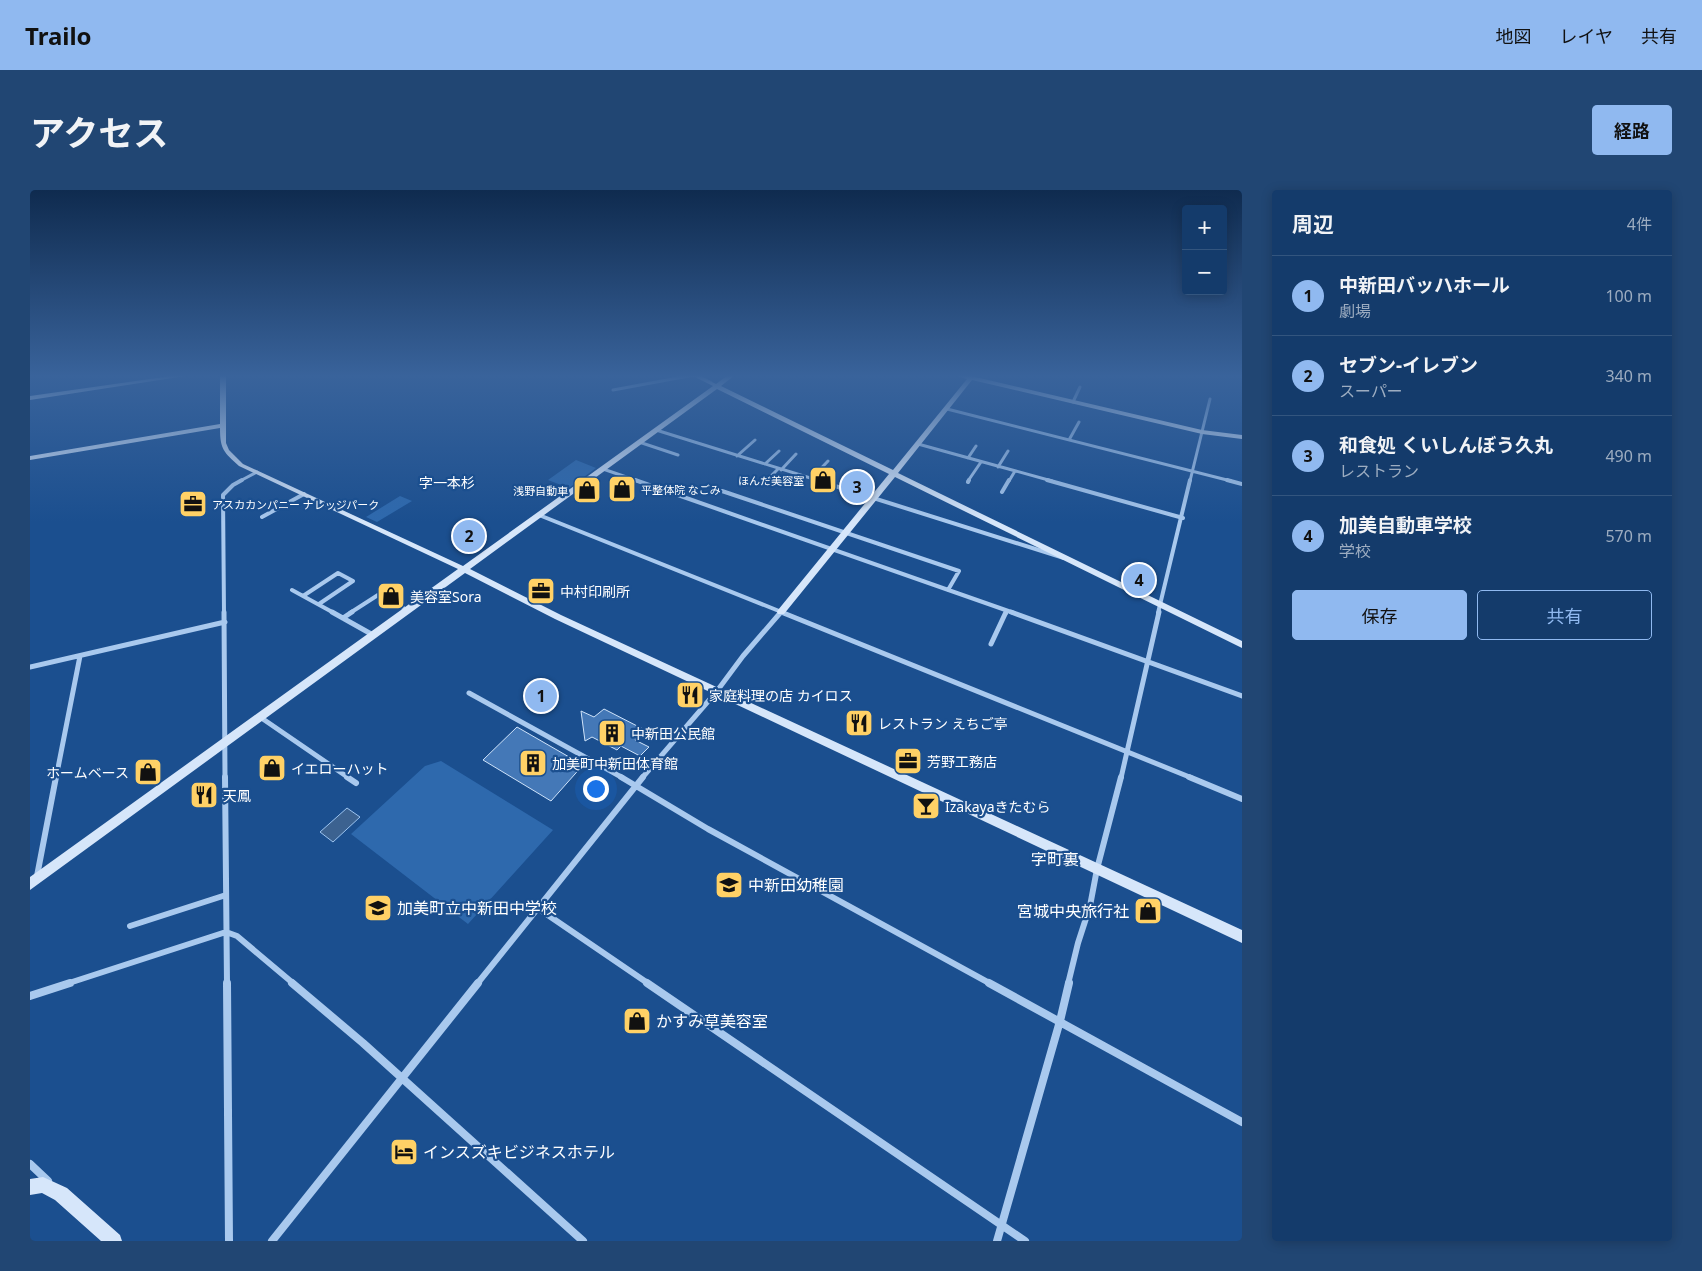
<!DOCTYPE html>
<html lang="ja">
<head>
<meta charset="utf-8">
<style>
	body { margin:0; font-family:"Noto Sans","Noto Sans JP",sans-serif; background:#214673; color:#f1f3f6 }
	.controls { position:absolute; right:15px; top:15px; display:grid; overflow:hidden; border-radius:5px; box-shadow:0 2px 12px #0003 }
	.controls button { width:45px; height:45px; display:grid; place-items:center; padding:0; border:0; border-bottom:1px solid #33557e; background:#143b6b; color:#f1f3f6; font:25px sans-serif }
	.you { position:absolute; left:565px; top:598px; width:18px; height:18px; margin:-12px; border:4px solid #fff; border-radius:50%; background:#1a73e8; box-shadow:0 0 0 8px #1a73e833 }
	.badge { display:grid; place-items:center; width:32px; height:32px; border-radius:50%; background:#90b9f0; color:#111; font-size:16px; font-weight:700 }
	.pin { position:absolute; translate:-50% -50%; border:2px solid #fff; box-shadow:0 1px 5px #0006 }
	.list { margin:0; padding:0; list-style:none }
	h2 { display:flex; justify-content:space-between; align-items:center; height:65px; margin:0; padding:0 20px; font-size:21px }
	h2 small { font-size:16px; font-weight:400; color:#9dadc1 }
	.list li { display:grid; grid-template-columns:32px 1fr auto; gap:15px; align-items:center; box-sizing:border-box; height:80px; padding:0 20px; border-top:1px solid #33557e }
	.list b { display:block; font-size:19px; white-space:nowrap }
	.list p { margin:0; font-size:16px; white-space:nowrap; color:#9dadc1 }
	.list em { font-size:16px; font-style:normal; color:#9dadc1 }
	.actions { display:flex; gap:10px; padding:15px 20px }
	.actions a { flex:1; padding:11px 0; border:1px solid #90b9f0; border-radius:5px; text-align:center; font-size:18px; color:#90b9f0 }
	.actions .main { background:#90b9f0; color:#111 }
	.map { position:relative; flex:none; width:1212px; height:1051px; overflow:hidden; border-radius:5px }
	header { display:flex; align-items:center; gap:30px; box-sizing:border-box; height:70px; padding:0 25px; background:#90b9f0; color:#111 }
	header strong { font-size:24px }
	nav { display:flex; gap:28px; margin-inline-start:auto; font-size:18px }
	.intro { display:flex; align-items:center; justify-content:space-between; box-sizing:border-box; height:120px; padding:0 30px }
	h1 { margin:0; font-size:35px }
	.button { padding:12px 22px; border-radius:5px; background:#90b9f0; color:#111; font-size:18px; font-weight:700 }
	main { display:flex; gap:30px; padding:0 30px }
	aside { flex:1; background:#143b6b; border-radius:5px; box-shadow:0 2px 12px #0003 }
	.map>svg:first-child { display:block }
	.green { fill:#2e69ad }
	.water { fill:#3c6290; stroke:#9cc4f0 }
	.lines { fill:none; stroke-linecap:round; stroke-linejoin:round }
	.stream { stroke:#9cc4f0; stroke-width:1 }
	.building { fill:#4478b7; stroke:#cfe3fa }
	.street-far4 { stroke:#a9c9ee; stroke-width:3 }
	.street-far3 { stroke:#a9c9ee; stroke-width:4 }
	.street-far2 { stroke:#a9c9ee; stroke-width:5 }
	.street-far1 { stroke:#a9c9ee; stroke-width:6 }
	.street { stroke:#a9c9ee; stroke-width:8 }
	.secondary { fill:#d6e6fa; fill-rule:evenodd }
	.labels { text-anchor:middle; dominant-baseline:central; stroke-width:4.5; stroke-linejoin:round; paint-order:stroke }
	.far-poi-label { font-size:11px; fill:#fff; stroke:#1b4f8f; text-anchor:end }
	.far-quarter-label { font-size:14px; fill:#fff; stroke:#1b4f8f }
	.poi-label { font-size:14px; fill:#fff; stroke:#1b4f8f; text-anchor:start }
	.quarter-label { font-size:16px; fill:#fff; stroke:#1b4f8f }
	.near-poi-label { font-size:16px; fill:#fff; stroke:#1b4f8f; text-anchor:start }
</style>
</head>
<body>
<header>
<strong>Trailo</strong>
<nav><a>地図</a><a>レイヤ</a><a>共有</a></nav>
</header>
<div class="intro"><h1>アクセス</h1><a class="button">経路</a></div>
<main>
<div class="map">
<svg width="1212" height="1051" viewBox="0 0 1212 1051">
	<rect width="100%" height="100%" fill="#1b4f8f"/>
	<path class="green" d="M546 270 566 278 539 298 518 290Z
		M370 306 382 311 347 332 336 327Z
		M411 571 523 640 438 734 321 644 395 576Z"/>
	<path class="water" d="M317 618 330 627 303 652 290 642Z"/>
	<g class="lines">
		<path class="stream" d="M668 185 682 192"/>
	</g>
	<path class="building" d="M574 519 613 539 605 550 619 557 610 566 591 556 587 560 562 547 555 551 551 521 564 527Z
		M487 537 553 575 521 611 453 570Z"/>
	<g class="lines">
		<path class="street-far4" d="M583 200 664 185
			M1043 212 1050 197
			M917 219 1201 291
			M626 240 790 291
			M1039 250 1049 232
			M609 252 648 265
			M888 254 1022 291
			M707 266 725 250
			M938 268 946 256
			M735 274 749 261
			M968 277 978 261
			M573 279 608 291
			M751 280 766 264
			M781 289 798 271
			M210 291 227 282
			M736 291 748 279
			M816 291 823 284
			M938 291 951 272
			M979 291 985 281
			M1160 291 1180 209"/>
		<path class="street-far3" d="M605 290 984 423
			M786 290 1034 368
			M1017 290 1153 328
			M1197 290 1212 294
			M938 292 939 290
			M733 294 737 290
			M810 298 817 290
			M692 301 929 381 918 400
			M972 302 979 290
			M509 325 754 423
			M232 327 274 304
			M262 400 304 423
			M273 406 308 383 323 391 289 414
			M194 423 193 305 203 295 212 290
			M320 423 348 405 377 420
			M976 423 977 421
			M1128 423 1160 290"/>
		<path class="street-far2" d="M194 422 195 588
			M302 422 343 445
			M751 422 1162 588
			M981 422 1212 506
			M313 428 322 422
			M961 454 976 422
			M0 477 195 432
			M439 503 593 588
			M230 527 319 588
			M26 588 50 466
			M612 588 687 501 713 466 751 422
			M1091 588 1129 422"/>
		<path class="street-far1" d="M195 587 197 794
			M317 587 326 593
			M591 587 678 639 961 794
			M1159 587 1212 609
			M7 686 26 587
			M509 719 619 794
			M100 736 196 705
			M36 794 196 742 207 746 264 794
			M447 794 613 587
			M1038 794 1048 753 1060 716 1067 679 1091 587"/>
		<path class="street" d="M197 793 199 1051
			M262 793 333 853 553 1051
			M617 793 995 1051
			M959 793 1212 932
			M0 806 40 793
			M0 974 18 991
			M242 1051 448 793
			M967 1051 1030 831 1039 793"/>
		<path class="secondary" d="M148 185H162L0 210V206Z
			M190 185H196V253L199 260 213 274 433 376 683 196 661 185H668L686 194 698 185H705L691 196 863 280 937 189 924 185 941 186 1172 240 1212 245V249L1172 244 942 190 868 283 1212 451V458L865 287 754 424H748L747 422 748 420 859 284 687 199 440 379 531 425 1212 740V753L525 429 435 383 0 700V687L428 379 209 276C194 262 190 260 190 238L0 270V266L190 234Z
			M13 987 37 998 90 1045 92 1051H71L25 1010 12 1003 0 1005V989Z"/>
	</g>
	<linearGradient id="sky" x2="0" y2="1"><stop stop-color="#0f2b4f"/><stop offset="0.56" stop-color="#39639b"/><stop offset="1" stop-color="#39639b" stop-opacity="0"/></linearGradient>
	<rect width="1212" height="332" fill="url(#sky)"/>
	<defs>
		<symbol id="shop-square" viewBox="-11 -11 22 22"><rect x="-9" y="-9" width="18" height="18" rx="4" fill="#ffd166" stroke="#1b4f8f"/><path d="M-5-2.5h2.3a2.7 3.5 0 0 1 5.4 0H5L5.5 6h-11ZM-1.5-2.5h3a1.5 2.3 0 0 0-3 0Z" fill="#111"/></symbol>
		<symbol id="office-square" viewBox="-11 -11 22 22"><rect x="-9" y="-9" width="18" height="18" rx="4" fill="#ffd166" stroke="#1b4f8f"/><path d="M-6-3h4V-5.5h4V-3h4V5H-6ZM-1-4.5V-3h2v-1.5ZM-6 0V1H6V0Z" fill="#111"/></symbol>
		<symbol id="restaurant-square" viewBox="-11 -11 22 22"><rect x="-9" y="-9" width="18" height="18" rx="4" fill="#ffd166" stroke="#1b4f8f"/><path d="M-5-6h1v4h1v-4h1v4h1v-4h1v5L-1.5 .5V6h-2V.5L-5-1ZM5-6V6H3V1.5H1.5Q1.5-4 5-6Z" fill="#111"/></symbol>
		<symbol id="building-square" viewBox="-11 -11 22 22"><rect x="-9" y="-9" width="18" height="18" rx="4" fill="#ffd166" stroke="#1b4f8f"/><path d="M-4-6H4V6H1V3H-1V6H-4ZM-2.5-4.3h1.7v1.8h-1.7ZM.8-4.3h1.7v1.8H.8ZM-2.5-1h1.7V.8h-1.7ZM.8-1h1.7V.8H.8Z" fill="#111"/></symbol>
		<symbol id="bar-square" viewBox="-11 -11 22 22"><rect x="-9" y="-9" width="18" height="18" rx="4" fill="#ffd166" stroke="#1b4f8f"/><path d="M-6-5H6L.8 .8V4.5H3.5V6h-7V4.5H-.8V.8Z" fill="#111"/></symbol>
		<symbol id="school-square" viewBox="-11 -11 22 22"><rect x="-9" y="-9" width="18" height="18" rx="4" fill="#ffd166" stroke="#1b4f8f"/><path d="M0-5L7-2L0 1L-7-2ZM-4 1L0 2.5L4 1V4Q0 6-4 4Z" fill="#111"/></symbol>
		<symbol id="hotel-square" viewBox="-11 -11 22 22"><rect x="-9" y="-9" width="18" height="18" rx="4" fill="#ffd166" stroke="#1b4f8f"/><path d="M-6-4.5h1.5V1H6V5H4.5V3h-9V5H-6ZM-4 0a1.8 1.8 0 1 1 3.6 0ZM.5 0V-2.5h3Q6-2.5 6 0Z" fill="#111"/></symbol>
	</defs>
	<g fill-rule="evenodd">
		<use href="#shop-square" x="777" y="274" width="32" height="32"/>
		<use href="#shop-square" x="576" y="283" width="32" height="32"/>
		<use href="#shop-square" x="541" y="284" width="32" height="32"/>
		<use href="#office-square" x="147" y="298" width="32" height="32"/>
		<use href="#office-square" x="495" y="385" width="32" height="32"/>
		<use href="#shop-square" x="345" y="390" width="32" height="32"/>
		<use href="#restaurant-square" x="644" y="489" width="32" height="32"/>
		<use href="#restaurant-square" x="813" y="517" width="32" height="32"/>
		<use href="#building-square" x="566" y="527" width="32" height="32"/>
		<use href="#office-square" x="862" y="555" width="32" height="32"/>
		<use href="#building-square" x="487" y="557" width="32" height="32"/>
		<use href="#shop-square" x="226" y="562" width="32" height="32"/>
		<use href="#shop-square" x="102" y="566" width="32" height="32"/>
		<use href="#restaurant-square" x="158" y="589" width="32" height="32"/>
		<use href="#bar-square" x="880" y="600" width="32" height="32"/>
		<use href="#school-square" x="683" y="679" width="32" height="32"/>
		<use href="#school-square" x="332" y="702" width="32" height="32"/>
		<use href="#shop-square" x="1102" y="705" width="32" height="32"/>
		<use href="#shop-square" x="591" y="815" width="32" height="32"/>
		<use href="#hotel-square" x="358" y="946" width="32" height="32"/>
	</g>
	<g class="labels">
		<g class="far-poi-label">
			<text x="774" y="290">ほんだ美容室</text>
			<text x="611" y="299" text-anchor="start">平整体院 なごみ</text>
			<text x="538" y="300">浅野自動車</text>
			<text x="182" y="314" text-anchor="start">アスカカンパニー ナレッジパーク</text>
		</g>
		<g class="far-quarter-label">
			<text x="417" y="292">字一本杉</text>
		</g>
		<g class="poi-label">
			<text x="530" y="401">中村印刷所</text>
			<text x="380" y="406">美容室Sora</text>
			<text x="679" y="505">家庭料理の店 カイロス</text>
			<text x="848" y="533">レストラン えちご亭</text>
			<text x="601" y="543">中新田公民館</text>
			<text x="897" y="571">芳野工務店</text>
			<text x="522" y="573">加美町中新田体育館</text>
			<text x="261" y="578">イエローハット</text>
			<text x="99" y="582" text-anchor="end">ホームベース</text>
			<text x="193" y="605">天鳳</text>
			<text x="915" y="616">Izakayaきたむら</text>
		</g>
		<g class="quarter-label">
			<text x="1025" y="669">字町裏</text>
		</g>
		<g class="near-poi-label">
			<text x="718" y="695">中新田幼稚園</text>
			<text x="367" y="718">加美町立中新田中学校</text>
			<text x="1099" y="721" text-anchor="end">宮城中央旅行社</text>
			<text x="626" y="831">かすみ草美容室</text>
			<text x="393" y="962">インスズキビジネスホテル</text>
		</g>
	</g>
</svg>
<div class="controls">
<button>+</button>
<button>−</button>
</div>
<div class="you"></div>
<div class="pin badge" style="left:511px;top:506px">1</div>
<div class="pin badge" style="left:439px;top:346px">2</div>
<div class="pin badge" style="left:827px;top:297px">3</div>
<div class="pin badge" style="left:1109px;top:390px">4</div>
</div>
<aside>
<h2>周辺<small>4件</small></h2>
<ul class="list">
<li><span class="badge">1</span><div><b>中新田バッハホール</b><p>劇場</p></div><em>100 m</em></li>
<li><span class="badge">2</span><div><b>セブン-イレブン</b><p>スーパー</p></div><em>340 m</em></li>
<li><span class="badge">3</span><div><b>和食処 くいしんぼう久丸</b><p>レストラン</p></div><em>490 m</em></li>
<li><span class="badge">4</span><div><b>加美自動車学校</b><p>学校</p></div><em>570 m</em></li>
</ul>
<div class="actions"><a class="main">保存</a><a>共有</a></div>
</aside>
</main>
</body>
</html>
